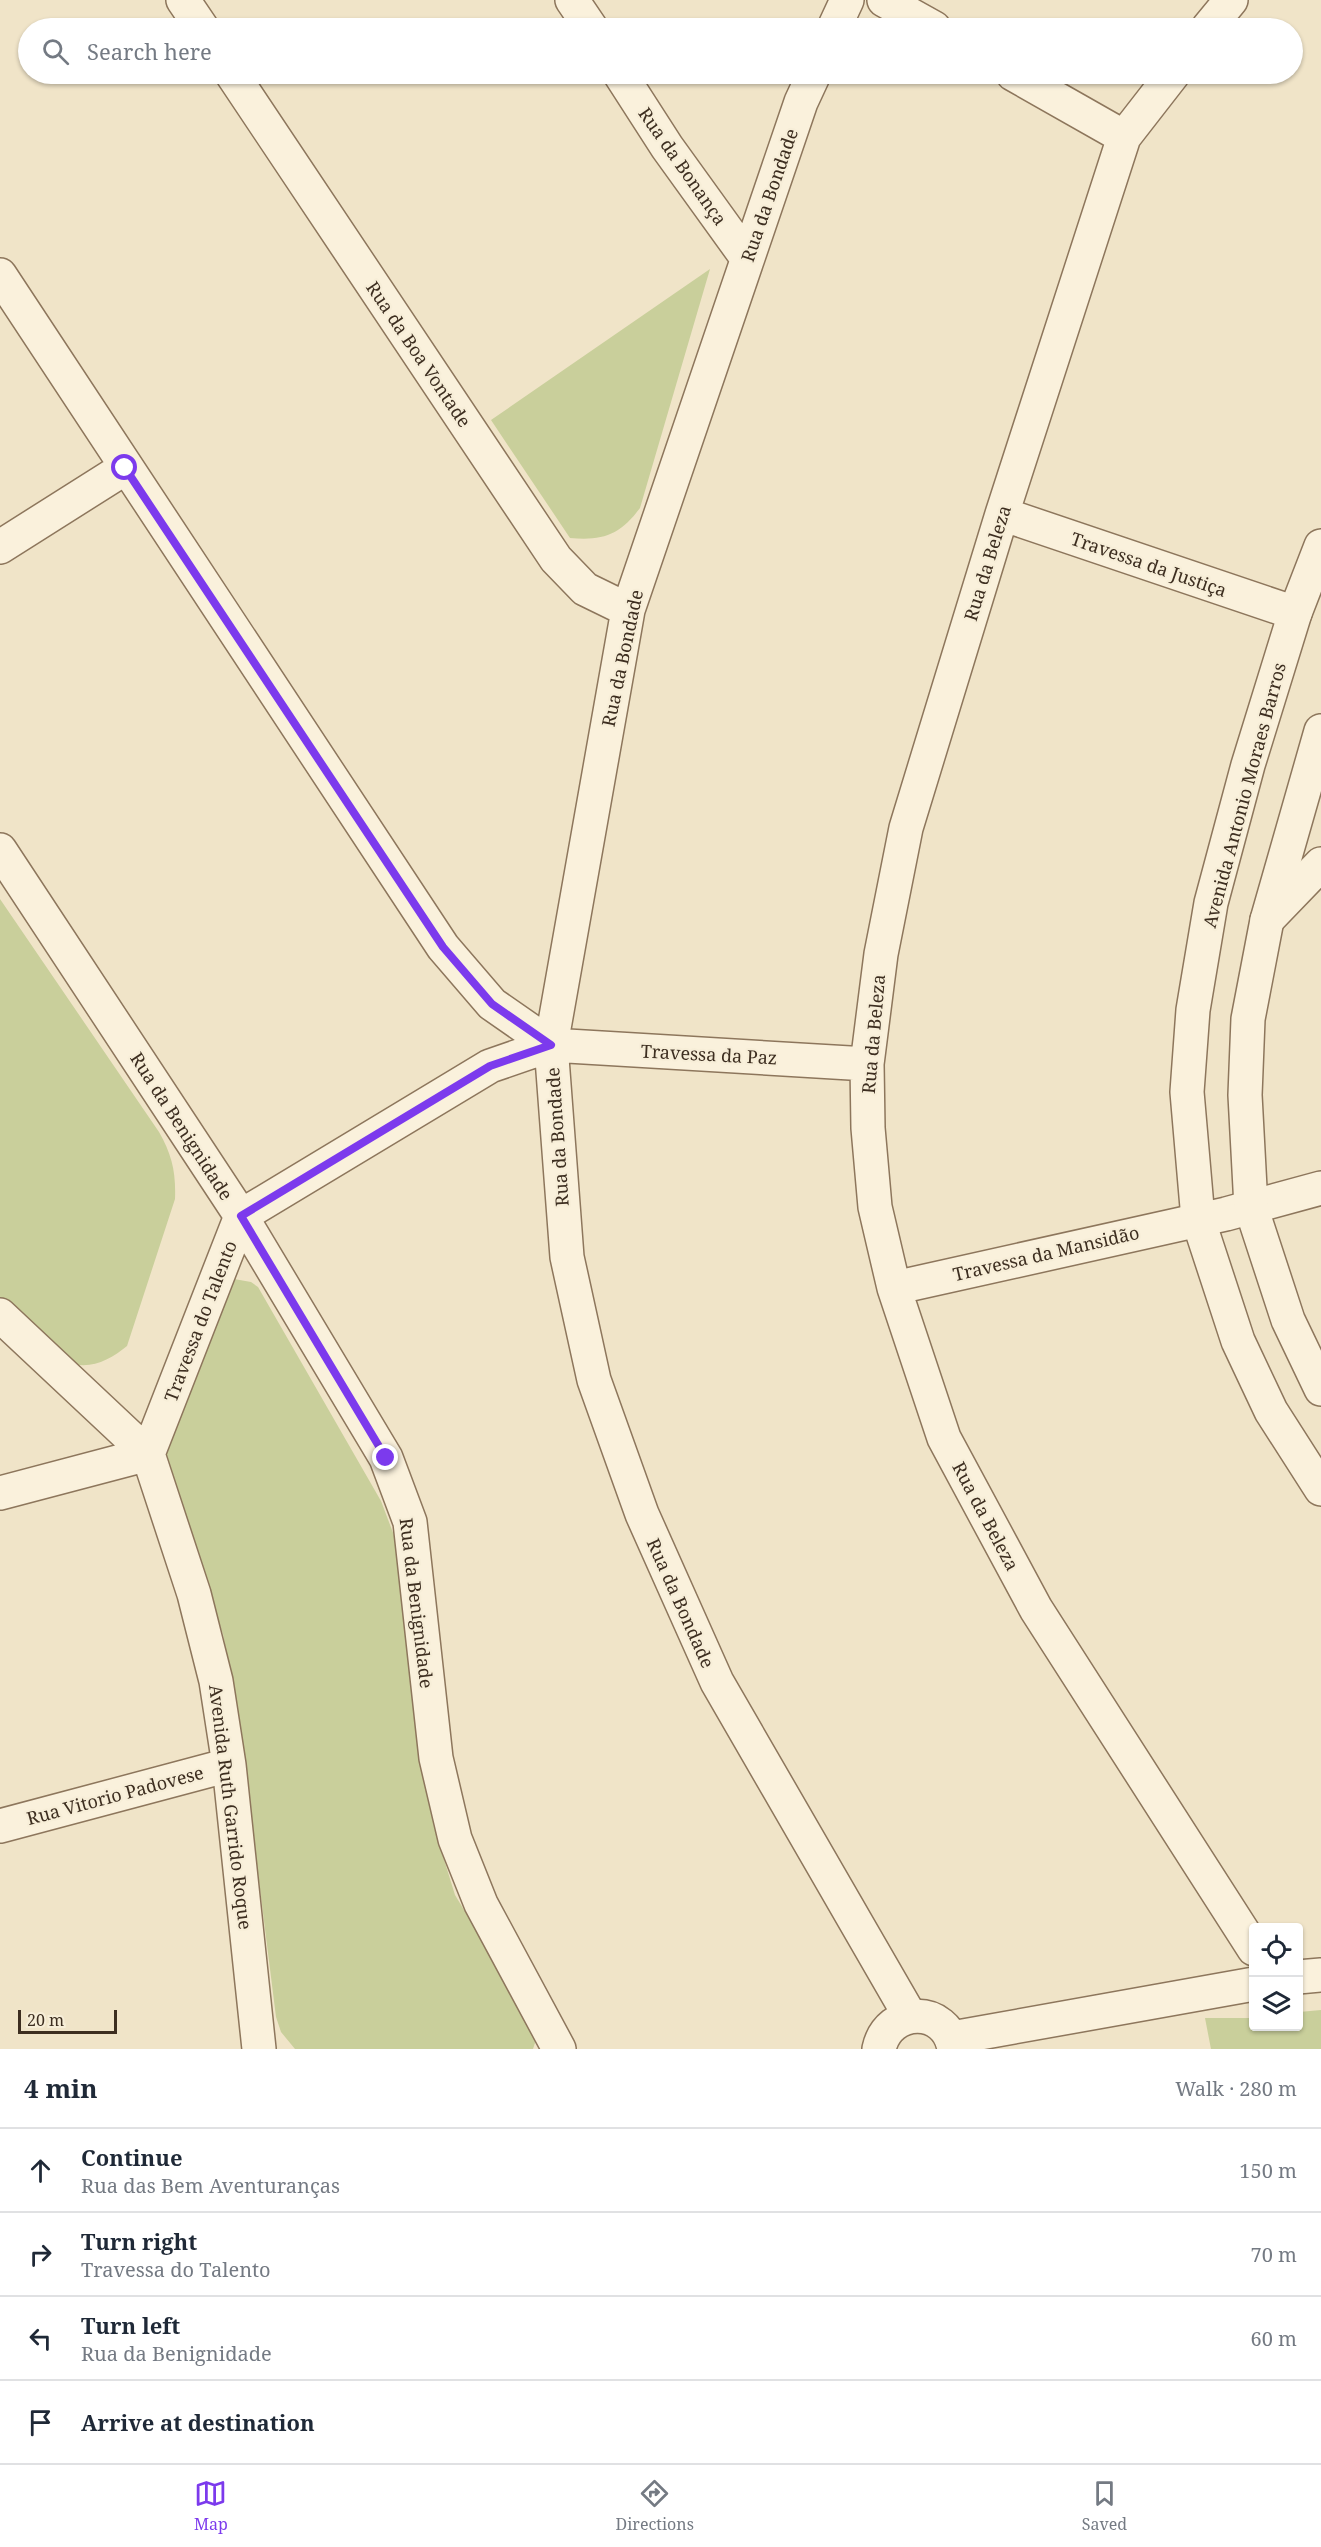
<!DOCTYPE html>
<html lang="en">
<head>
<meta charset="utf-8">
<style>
	body { margin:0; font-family:"Noto Serif",serif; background:#f6f6f7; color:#1f2937 }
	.controls { position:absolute; right:18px; bottom:18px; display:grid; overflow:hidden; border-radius:6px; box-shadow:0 2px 4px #0004 }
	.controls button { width:54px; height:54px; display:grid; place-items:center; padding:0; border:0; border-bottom:2px solid #e0e1e3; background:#fff; color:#1f2937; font:30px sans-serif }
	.scale { position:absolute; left:18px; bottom:15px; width:99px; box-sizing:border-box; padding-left:6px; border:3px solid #3d2e20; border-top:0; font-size:16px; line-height:21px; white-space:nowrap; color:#3d2e20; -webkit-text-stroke:4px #f7eed8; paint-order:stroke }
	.stop { position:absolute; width:18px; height:18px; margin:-14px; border:4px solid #7c3aed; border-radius:50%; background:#fff }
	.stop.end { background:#7c3aed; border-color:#fff; box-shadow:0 2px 6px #0008 }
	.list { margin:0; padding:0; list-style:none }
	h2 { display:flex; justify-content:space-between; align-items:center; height:78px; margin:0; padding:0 24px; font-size:26px }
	h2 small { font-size:20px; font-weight:400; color:#747a83 }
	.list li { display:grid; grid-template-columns:39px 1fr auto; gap:18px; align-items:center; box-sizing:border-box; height:84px; padding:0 24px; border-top:2px solid #e0e1e3 }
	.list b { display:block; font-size:22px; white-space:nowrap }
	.list p { margin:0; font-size:20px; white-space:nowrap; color:#747a83 }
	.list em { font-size:20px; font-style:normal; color:#747a83 }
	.icon { flex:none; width:33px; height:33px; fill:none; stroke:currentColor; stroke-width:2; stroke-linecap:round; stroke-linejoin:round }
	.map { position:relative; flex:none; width:1321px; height:2049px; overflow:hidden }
	.search { position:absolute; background:#fff; box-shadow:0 2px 4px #0004; left:18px; right:18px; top:18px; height:66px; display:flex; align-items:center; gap:15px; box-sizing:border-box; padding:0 21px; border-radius:33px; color:#747a83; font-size:22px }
	.sheet { height:414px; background:#fff }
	nav { display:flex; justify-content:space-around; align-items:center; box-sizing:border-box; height:84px; border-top:2px solid #e0e1e3; background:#fff; font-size:16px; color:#747a83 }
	nav a { display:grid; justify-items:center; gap:3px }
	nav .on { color:#7c3aed }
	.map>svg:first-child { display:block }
	.green { fill:#c9cf9b }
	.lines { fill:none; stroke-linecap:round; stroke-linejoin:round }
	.minor-casing { stroke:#8d765c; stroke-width:36 }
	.tertiary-casing { stroke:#8d765c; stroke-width:36 }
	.minor { stroke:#faf1dc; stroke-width:33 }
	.tertiary { stroke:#faf1dc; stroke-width:33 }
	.route { stroke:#7c3aed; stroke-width:8 }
	.labels { text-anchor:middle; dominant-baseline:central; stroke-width:4.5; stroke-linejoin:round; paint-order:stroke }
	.street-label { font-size:18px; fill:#3d2e20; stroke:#f7eed8 }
</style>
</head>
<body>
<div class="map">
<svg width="1321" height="2049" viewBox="0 0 1321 2049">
	<rect width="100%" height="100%" fill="#f0e4c8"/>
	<path class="green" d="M710 269 640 508C620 535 603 541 570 538L491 420Z
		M0 899 159 1132C172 1155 176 1172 175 1199L127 1346C110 1360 89 1371 67 1362 56 1358 12 1309 0 1297Z
		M234 1279 251 1282 258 1287 381 1501 403 1559 434 1827 455 1895 536 2029 537 2037 533 2049H295L281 2032 276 2017 238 1713 223 1634 164 1468 168 1421Z
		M1321 2010V2049H1211L1205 2018H1253L1254 2026H1298L1299 2012Z"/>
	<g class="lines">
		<defs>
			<path id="minor" d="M183 0 202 28
				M572 0 591 28
				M884 0 934 28
				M834 28 847 0
				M1208 28 1231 0
				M232 74 556 559 585 589 628 610
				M620 74 667 147 747 258
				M814 74 801 102 628 610 551 1045 567 1257 594 1380 642 1514 717 1682 910 2016
				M1013 74 1124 137
				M1173 74 1124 137 1002 514 906 828 881 954 867 1064 868 1128 875 1207 894 1288 944 1438 1036 1609 1254 1949
				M0 275 443 947 492 1004 551 1045
				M1002 514 1295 613
				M0 547 125 468
				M0 850 241 1216 386 1458 410 1522 436 1758 455 1839 481 1904 559 2049
				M1267 920 1321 864
				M894 1288 1226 1214 1321 1188
				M0 1315 148 1454 194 1594 216 1681 229 1765 259 2049
				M0 1493 148 1454 241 1216 490 1066 551 1045 867 1064
				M0 1826 229 1765"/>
			<path id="tertiary" d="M1321 546 1295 613 1248 765 1211 903 1193 1010 1187 1092 1198 1219 1238 1341 1271 1411 1321 1489
				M1321 731 1267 920 1248 1019 1245 1095 1251 1207 1288 1320 1321 1389
				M1298 1977 1321 1975
				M952 2038 1254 1984
				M879 2049C888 2006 947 2005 954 2049"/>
		</defs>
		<use href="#minor" class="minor-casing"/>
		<use href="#tertiary" class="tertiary-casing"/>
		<use href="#minor" class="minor"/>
		<use href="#tertiary" class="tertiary"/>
	</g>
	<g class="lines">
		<path class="route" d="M125 468 443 947 492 1004 551 1045 490 1066 241 1216 386 1458"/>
	</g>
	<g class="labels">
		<g class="street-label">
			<text transform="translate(683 166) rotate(55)">Rua da Bonança</text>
			<text transform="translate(769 195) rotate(-71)">Rua da Bondade</text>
			<text transform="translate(419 354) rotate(56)">Rua da Boa Vontade</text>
			<text transform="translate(987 563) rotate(-73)">Rua da Beleza</text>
			<text transform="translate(1149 564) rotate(19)">Travessa da Justiça</text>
			<text transform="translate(622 658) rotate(-78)">Rua da Bondade</text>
			<text transform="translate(1244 795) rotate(-75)">Avenida Antonio Moraes Barros</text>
			<text transform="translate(873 1034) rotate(-85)">Rua da Beleza</text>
			<text transform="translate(709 1054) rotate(3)">Travessa da Paz</text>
			<text transform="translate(182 1126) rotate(57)">Rua da Benignidade</text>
			<text transform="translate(557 1137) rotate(-94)">Rua da Bondade</text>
			<text transform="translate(1046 1253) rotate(-13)">Travessa da Mansidão</text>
			<text transform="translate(200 1321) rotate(-69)">Travessa do Talento</text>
			<text transform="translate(986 1516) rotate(62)">Rua da Beleza</text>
			<text transform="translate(417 1603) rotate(83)">Rua da Benignidade</text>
			<text transform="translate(681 1603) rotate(66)">Rua da Bondade</text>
			<text transform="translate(115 1795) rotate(-15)">Rua Vitorio Padovese</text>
			<text transform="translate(231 1807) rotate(83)">Avenida Ruth Garrido Roque</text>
		</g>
	</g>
</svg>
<div class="controls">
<button><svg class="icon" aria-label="locate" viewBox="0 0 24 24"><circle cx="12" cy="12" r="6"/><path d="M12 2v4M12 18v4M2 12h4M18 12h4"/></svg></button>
<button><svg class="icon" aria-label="layers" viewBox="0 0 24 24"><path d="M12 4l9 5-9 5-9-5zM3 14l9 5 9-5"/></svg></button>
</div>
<div class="scale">20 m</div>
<div class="stop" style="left:125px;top:468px"></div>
<div class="stop end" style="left:386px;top:1458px"></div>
<div class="search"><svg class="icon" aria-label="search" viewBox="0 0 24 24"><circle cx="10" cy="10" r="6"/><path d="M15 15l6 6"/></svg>Search here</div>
</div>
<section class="sheet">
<h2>4 min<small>Walk · 280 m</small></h2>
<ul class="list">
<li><svg class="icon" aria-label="ahead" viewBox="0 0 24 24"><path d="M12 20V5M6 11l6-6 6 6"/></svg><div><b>Continue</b><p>Rua das Bem Aventuranças</p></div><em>150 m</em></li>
<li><svg class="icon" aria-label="right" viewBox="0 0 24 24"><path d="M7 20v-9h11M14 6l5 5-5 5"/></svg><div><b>Turn right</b><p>Travessa do Talento</p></div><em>70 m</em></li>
<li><svg class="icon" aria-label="left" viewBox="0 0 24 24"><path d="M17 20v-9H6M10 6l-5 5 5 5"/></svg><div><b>Turn left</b><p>Rua da Benignidade</p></div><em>60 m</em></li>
<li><svg class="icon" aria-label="arrive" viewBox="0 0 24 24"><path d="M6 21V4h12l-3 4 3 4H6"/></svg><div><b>Arrive at destination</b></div></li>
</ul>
</section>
<nav>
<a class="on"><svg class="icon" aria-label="map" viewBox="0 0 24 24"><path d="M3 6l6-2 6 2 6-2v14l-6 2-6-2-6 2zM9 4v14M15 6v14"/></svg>Map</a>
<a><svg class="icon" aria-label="directions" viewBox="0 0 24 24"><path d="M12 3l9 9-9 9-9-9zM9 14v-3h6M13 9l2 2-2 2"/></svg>Directions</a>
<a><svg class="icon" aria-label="saved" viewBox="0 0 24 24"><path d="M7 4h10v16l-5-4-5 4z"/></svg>Saved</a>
</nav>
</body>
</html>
